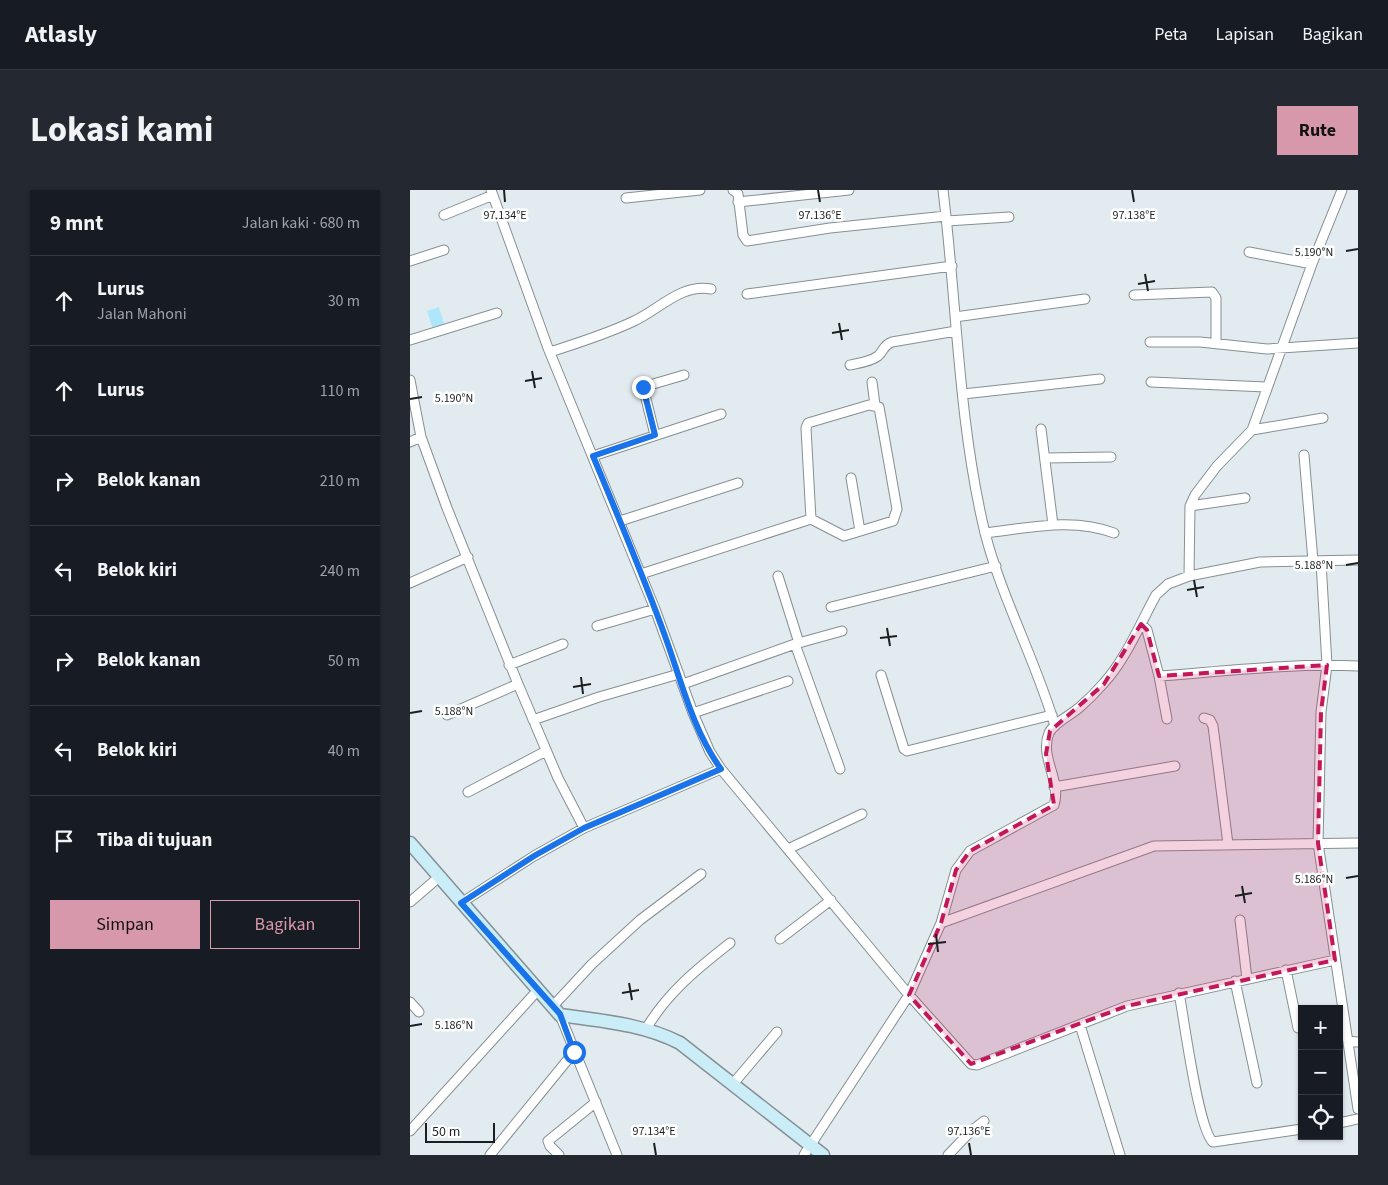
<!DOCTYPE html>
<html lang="id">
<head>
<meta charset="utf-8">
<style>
	body { margin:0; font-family:"Source Sans 3",sans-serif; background:#242831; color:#f1f3f6 }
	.controls { position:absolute; right:15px; bottom:15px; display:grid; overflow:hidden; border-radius:0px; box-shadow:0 1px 4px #0004 }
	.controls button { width:45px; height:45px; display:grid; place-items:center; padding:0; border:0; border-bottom:1px solid #363941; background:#171b24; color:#f1f3f6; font:25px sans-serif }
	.scale { position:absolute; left:15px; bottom:12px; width:70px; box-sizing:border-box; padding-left:5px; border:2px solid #1b1f20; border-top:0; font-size:14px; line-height:18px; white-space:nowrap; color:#1b1f20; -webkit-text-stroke:4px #fff; paint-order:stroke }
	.stop { position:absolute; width:15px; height:15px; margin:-11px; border:4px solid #1a73e8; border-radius:50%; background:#fff }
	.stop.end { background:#1a73e8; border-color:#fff; box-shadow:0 1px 5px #0008 }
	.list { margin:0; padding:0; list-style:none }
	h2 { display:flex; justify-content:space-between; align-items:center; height:65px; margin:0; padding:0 20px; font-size:21px }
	h2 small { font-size:16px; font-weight:400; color:#9ea1a6 }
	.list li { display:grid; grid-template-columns:32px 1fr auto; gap:15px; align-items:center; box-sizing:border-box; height:90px; padding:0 20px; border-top:1px solid #363941 }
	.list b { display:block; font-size:19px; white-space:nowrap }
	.list p { margin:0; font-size:16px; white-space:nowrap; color:#9ea1a6 }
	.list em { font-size:16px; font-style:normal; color:#9ea1a6 }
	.actions { display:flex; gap:10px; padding:15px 20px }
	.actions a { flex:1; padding:11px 0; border:1px solid #d898ab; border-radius:0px; text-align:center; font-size:18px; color:#d898ab }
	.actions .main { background:#d898ab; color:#111 }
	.icon { flex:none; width:28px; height:28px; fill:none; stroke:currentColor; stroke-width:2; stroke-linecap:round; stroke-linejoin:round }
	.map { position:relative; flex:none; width:948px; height:965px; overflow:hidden; border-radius:0px }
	header { display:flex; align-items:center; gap:30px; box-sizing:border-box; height:70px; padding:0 25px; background:#171b24; border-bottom:1px solid #363941 }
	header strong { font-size:24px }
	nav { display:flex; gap:28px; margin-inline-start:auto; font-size:18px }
	.intro { display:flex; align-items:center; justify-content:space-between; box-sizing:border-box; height:120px; padding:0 30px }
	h1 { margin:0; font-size:35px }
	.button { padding:12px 22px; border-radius:0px; background:#d898ab; color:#111; font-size:18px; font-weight:700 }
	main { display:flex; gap:30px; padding:0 30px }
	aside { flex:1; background:#171b24; border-radius:0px; box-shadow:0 1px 4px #0004 }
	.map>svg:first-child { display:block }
	.green { fill:#aee7fb }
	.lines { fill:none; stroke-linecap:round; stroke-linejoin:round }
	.street-casing { stroke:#868f93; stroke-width:11 }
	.secondary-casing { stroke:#868f93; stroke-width:15 }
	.street { stroke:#fff; stroke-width:9 }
	.secondary { stroke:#caedf8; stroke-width:12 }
	.route { stroke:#1a73e8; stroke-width:6 }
	.marked { fill:#c2185b; fill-opacity:0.2; stroke:#c2185b; stroke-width:4; stroke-dasharray:10 6; stroke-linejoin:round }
	.ticks { fill:none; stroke:#1b1f20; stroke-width:2 }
	.ticks-label { font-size:12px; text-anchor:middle; fill:#1b1f20; stroke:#fff; stroke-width:5; stroke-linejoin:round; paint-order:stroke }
</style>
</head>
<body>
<header>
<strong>Atlasly</strong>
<nav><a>Peta</a><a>Lapisan</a><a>Bagikan</a></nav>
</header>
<div class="intro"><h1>Lokasi kami</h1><a class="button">Rute</a></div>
<main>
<aside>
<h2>9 mnt<small>Jalan kaki · 680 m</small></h2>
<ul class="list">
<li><svg class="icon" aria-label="ahead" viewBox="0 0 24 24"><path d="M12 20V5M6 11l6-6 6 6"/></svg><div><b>Lurus</b><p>Jalan Mahoni</p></div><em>30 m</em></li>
<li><svg class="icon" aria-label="ahead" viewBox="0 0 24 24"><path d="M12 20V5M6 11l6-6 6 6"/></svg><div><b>Lurus</b></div><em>110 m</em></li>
<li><svg class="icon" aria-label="right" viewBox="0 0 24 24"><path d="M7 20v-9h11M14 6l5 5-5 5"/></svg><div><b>Belok kanan</b></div><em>210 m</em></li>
<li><svg class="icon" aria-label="left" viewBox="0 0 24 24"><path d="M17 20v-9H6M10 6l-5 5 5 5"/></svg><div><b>Belok kiri</b></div><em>240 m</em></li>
<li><svg class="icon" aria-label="right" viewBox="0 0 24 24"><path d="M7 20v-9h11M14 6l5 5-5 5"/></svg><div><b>Belok kanan</b></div><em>50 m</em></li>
<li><svg class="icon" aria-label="left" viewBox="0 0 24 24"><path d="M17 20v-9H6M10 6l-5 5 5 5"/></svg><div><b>Belok kiri</b></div><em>40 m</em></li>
<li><svg class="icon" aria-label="arrive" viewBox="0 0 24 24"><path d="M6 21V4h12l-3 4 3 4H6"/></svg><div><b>Tiba di tujuan</b></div></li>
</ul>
<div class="actions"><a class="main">Simpan</a><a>Bagikan</a></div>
</aside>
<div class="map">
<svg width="948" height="965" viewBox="0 0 948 965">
	<rect width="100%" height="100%" fill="#e2ecf0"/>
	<path class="green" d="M29 117 35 137 23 140 17 121Z"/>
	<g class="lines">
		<defs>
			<path id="street" d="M81 0 138 158 245 419 283 523 300 562 311 579 499 805 561 874 567 875 717 816 925 770
				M323 0 328 4 333 45 337 51 420 38 536 26
				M533 0C547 114 548 231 575 343 592 409 626 471 645 536
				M216 8 290 0
				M328 12 439 0
				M34 25 83 5
				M537 31 599 27
				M839 62 902 74
				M0 71 34 60
				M337 104 542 76
				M724 105 802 102 806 108V153
				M545 127 675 109
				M0 150 87 123
				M740 152H790L857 159 948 153
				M140 162C168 153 197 144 224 131 250 119 270 94 301 99
				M440 175C449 173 460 172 468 166 474 161 473 155 482 152L546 141
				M0 190 11 247 37 318 108 494 148 588 174 638
				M462 192 465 215
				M741 192 856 197
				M553 204 690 189
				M631 239 643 335
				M842 240 913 228
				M245 245 233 197 274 185
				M0 252 11 247
				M894 265 903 371
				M183 266 311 224
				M635 268 701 267
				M441 288 450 341
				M780 316 835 308
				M210 331 328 293
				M575 343C618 338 663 327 704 343
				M911 372 917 475 911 522 908 653 948 919
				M231 384 401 329 434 346 483 331 487 319 469 217 459 215 398 233 396 238 401 329
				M368 386 389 453
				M779 386 780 316 785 305 807 276 842 240 902 74 932 0
				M0 393 58 367
				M421 417 586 376
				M731 434 737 440 749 486C816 481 881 473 948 476
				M187 436 245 419
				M385 454 430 579
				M99 475 153 454
				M471 485 494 559 497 561 642 525
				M749 486 757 529
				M273 494 385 454 432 441
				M283 523 378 491
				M37 525 108 494
				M794 528 800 530 803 536 818 654
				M123 530 189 507 269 484
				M644 597 765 576
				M58 602 136 561
				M378 659 452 624
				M0 712 29 687
				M51 713 124 666 174 638 311 579
				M830 730 837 789
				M531 733 546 680 560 661 644 615C652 591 629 567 639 543 644 532 662 525 671 516 679 509 686 502 693 494 716 469 730 434 746 405L758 394 779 386 850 372 948 370
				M370 749 421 710
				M876 780 888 838
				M825 791 847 893
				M769 803C774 828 788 939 803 952L810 951 892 939
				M0 812 9 822
				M143 816 182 774 230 730 291 684
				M150 825 207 965
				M670 835 710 965
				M236 839C257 803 288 778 320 753
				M938 851 948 852
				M322 895 367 842
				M929 933 948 929
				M0 941 128 800
				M80 965 164 862
				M149 965 140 956 138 951 186 912
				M394 965 499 805 531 733 744 656 948 653
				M538 965 561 941 574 931"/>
			<path id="secondary" d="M0 653 150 825C192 831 233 834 270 853L413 965"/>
		</defs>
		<use href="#street" class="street-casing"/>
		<use href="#secondary" class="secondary-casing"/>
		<use href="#street" class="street"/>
		<use href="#secondary" class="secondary"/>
	</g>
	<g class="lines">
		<path class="route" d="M164 862 150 824 51 713 124 666 174 638 311 579C283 541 271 490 255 446 233 385 208 326 183 266L245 245 233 197"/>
	</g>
	<path class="marked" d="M731 434 737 440 749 486 917 475 911 522 908 653 925 770 717 816 561 874 499 805 531 733 546 680 560 661 644 615 636 564 640 541 694 494Z"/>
	<path class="ticks" d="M94 0 95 12M408 0 410 12M722 0 724 12M936 61 948 59M735 84 738 101M728 94 745 91M429 133 432 150M422 143 439 140M122 181 125 198M115 191 132 188M0 209 12 207M936 375 948 373M784 390 787 407M777 400 794 397M477 438 480 456M470 448 487 446M171 487 173 504M163 497 181 494M0 523 12 521M936 688 948 686M832 696 835 713M825 706 842 703M526 744 528 762M518 754 536 752M219 793 222 810M212 803 229 800M0 836 12 834M244 953 246 965M559 953 561 965"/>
	<g class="ticks-label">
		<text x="95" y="29">97.134°E</text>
		<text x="410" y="29">97.136°E</text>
		<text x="724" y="29">97.138°E</text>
		<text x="904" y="66">5.190°N</text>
		<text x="44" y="212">5.190°N</text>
		<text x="904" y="379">5.188°N</text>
		<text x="44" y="525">5.188°N</text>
		<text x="904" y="693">5.186°N</text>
		<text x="44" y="839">5.186°N</text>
		<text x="244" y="945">97.134°E</text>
		<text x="559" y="945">97.136°E</text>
	</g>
</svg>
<div class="controls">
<button>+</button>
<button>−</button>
<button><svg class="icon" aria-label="locate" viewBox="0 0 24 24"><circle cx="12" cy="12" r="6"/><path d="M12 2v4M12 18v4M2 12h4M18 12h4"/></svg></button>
</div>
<div class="scale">50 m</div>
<div class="stop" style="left:164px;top:862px"></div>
<div class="stop end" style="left:233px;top:197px"></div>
</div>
</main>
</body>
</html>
